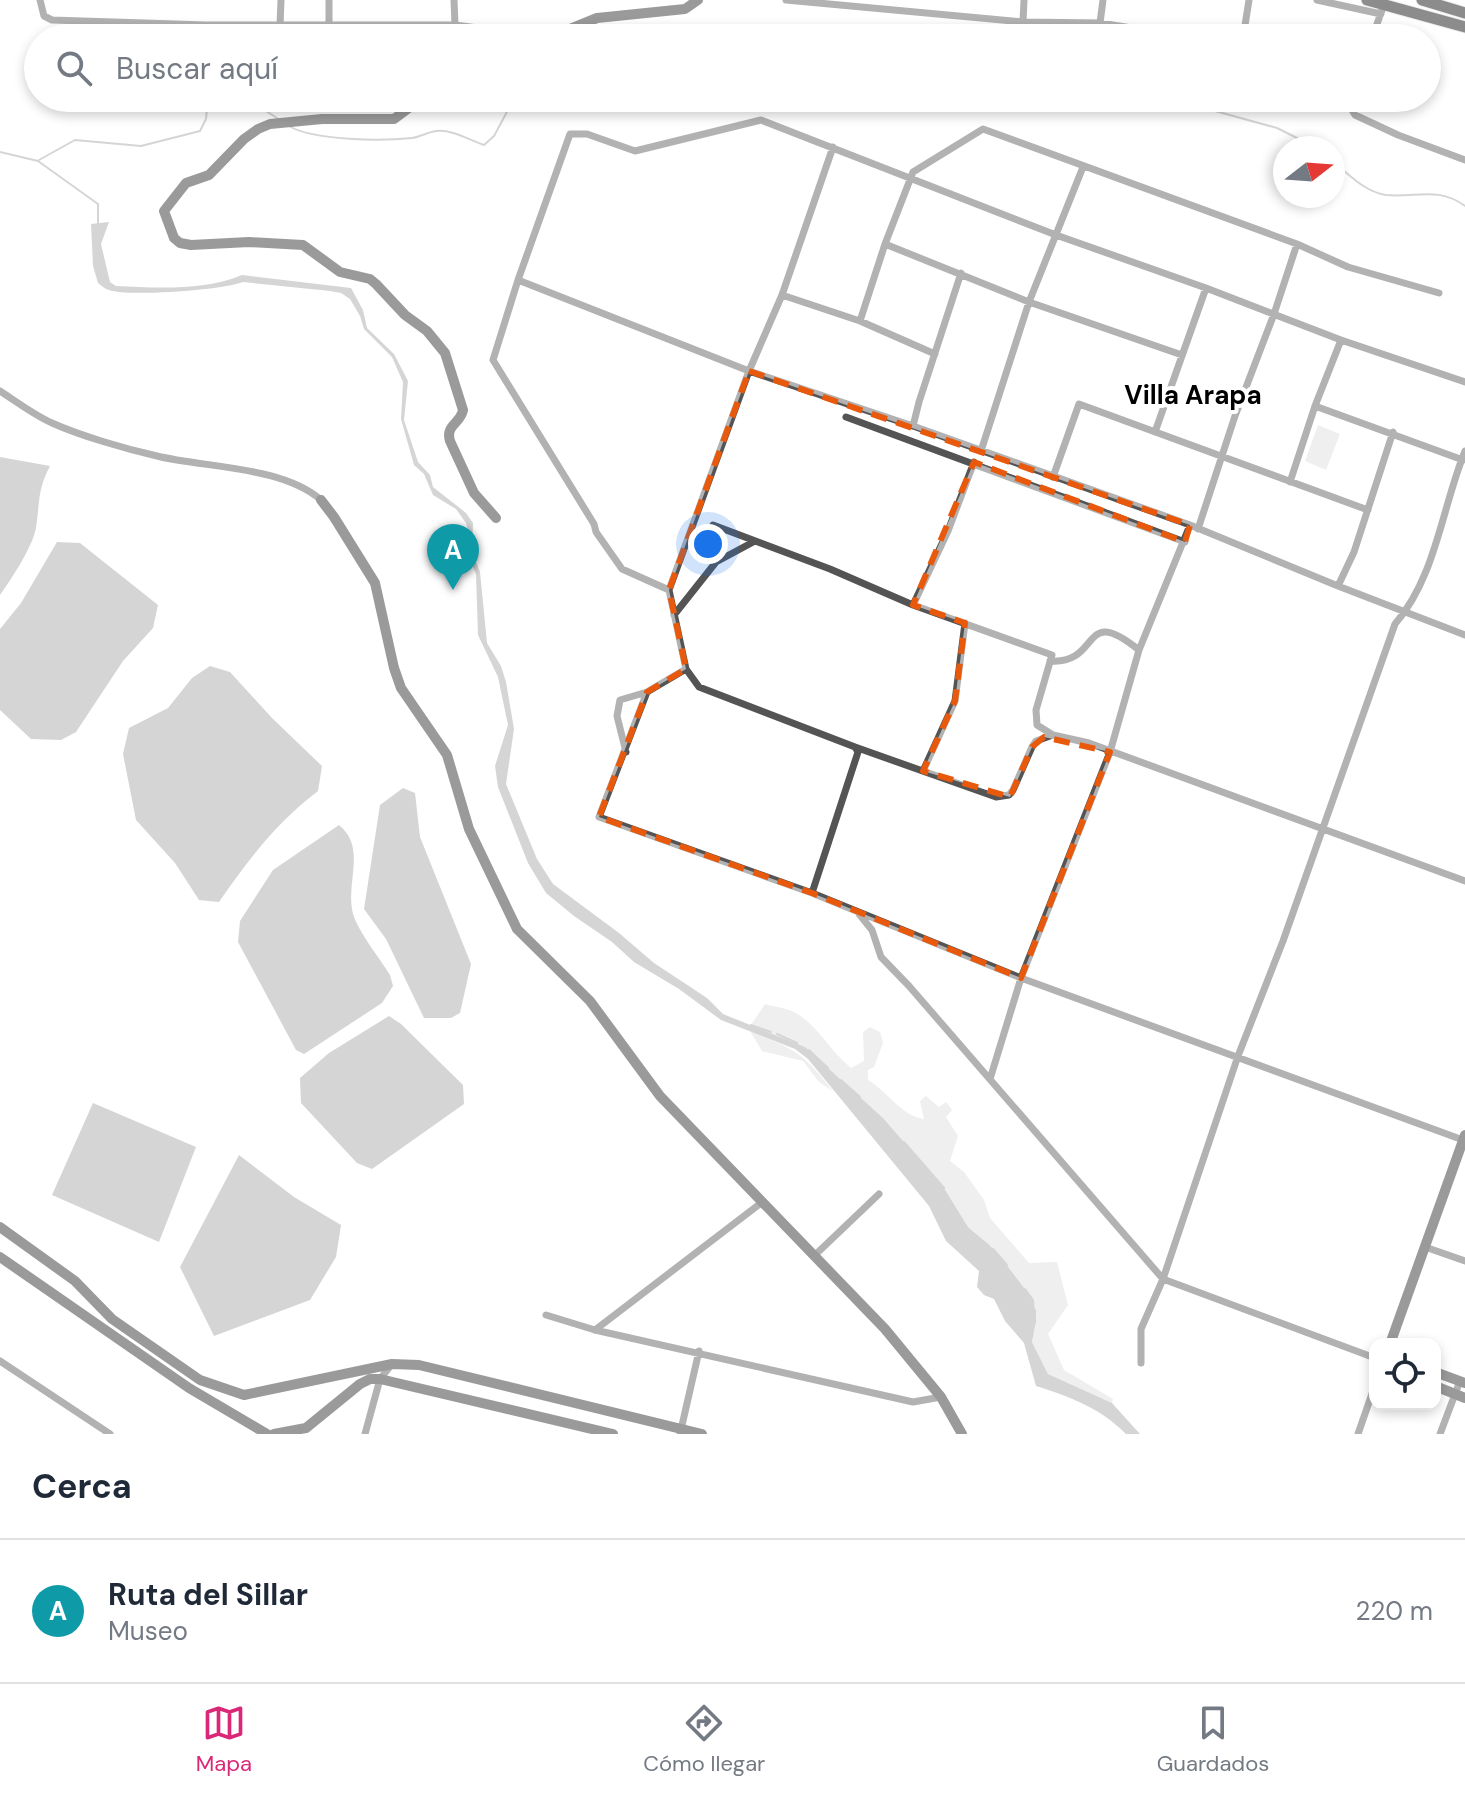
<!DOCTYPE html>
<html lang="es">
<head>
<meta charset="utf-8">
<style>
	body { margin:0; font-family:"DM Sans",sans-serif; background:#f2f2f3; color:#1f2937 }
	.controls { position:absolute; right:24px; bottom:24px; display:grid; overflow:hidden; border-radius:16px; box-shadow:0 4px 12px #0003 }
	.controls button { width:72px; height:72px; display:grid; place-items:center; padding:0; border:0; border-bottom:2px solid #e0e1e3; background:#fff; color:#1f2937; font:40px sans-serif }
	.compass { position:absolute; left:1273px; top:136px; width:72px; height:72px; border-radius:50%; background:#fff; box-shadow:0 4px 12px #0003; rotate:73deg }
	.you { position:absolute; left:708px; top:544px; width:28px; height:28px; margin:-20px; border:6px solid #fff; border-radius:50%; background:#1a73e8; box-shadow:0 0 0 12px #1a73e833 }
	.badge { display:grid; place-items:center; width:52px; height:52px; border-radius:50%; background:#db2777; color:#fff; font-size:26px; font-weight:700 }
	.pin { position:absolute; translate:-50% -66px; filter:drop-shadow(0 2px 4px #0008) }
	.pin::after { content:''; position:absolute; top:42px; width:28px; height:24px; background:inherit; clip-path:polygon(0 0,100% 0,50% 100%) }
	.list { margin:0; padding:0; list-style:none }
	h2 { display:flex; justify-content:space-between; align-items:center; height:104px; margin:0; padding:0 32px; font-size:34px }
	h2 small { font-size:26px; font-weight:400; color:#747a83 }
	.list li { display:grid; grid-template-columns:52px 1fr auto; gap:24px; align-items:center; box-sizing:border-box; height:144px; padding:0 32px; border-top:2px solid #e0e1e3 }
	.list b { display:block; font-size:30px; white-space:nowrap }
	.list p { margin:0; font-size:26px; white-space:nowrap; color:#747a83 }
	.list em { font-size:26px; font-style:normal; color:#747a83 }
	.icon { flex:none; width:44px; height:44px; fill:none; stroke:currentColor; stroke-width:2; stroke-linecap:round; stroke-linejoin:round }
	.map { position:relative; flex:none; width:1465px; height:1434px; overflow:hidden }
	.search { position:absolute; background:#fff; box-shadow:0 4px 12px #0003; left:24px; right:24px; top:24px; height:88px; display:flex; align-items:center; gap:20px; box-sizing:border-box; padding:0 28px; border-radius:44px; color:#747a83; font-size:30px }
	.sheet { height:248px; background:#fff }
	nav { display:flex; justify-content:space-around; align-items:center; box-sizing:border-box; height:112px; border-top:2px solid #e0e1e3; background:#fff; font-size:22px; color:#747a83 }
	nav a { display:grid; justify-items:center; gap:4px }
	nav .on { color:#db2777 }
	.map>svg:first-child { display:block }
	.green { fill:#dbdbdb }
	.water { fill:#a2a2a2 }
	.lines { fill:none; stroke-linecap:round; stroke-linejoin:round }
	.stream { stroke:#a2a2a2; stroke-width:2 }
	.primary-casing { stroke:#dbdbdb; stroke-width:13 }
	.street { stroke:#545454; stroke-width:7 }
	.secondary { stroke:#212121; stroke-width:10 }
	.primary { stroke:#000; stroke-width:11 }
	.marked { fill:none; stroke:#e8590c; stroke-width:6; stroke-dasharray:16 10; stroke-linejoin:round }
	.labels { text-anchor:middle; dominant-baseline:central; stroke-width:8; stroke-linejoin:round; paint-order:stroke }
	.quarter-label { font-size:26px; font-weight:bold; fill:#000; stroke:#fff }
</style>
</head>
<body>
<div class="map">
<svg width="1465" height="1434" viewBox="0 0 1465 1434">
	<rect width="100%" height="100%" fill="#fff"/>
	<path class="green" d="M1318 425 1340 434 1326 470 1305 461Z
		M765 1004C774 1007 788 1008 796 1013 818 1026 831 1052 851 1068L864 1061 863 1032 870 1027 880 1032 883 1043 874 1067 868 1070V1080C888 1092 900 1115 924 1119L920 1101 926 1096 939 1107 946 1102 952 1110 946 1117 958 1136 950 1161 964 1172 984 1200 990 1218 1029 1263 1057 1262 1068 1305 1048 1334 1064 1370 1113 1399 1112 1403 1048 1374 1032 1342 1036 1321 1034 1301 996 1251 968 1227 944 1188 883 1118 805 1047 751 1025Z
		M750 1031C796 1050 802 1052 833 1091L819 1082 803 1061 762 1051Z"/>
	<path class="water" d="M109 222 101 244 110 282 116 286C156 288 204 291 242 275L351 288 363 310 367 328 394 354 408 381 404 420 418 462 430 475 433 487 466 513 473 523 472 552 480 572 487 643 501 666 506 682 514 729 506 784 537 859 553 884 619 933 654 963 707 998 723 1014 805 1047 883 1118 944 1188 968 1227 996 1251 1034 1301 1036 1321 1032 1342 1048 1374 1112 1403 1140 1434H1126C1100 1408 1071 1397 1036 1386L1024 1343 1005 1321 994 1299 984 1295 977 1287 979 1271 946 1241 929 1206 808 1059 795 1049 721 1020 679 989 634 962 612 942 574 916 546 893 528 863 498 787 495 766 508 725 498 677 478 635 476 574 467 554 469 533 466 523 456 509 433 495 424 474 414 465 401 419 403 382 392 357 364 329 360 316 350 299 341 293 330 291 243 282C225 290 126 297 109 290 105 289 102 286 98 283L93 266 91 224Z
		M0 457 50 466C37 491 40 502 36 528 32 548 12 578 0 595Z
		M57 542 80 543 158 605 153 628 123 661 76 732 61 740 31 739 0 710V629L21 603Z
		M210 666 230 672 272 718 322 766 318 791C277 822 248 860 219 902L199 900 175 863 136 820 123 754 129 728 168 708 192 678Z
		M403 788 415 793 420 837 471 964 460 1013 451 1018H424L386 939 364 909 380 805Z
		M339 825C366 847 347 879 352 909 354 927 380 958 390 975L393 986 382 1003 304 1054 296 1050 238 942 240 921 273 870Z
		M389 1016 401 1024 463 1085 464 1104 372 1169 357 1163 301 1103 300 1078 329 1053Z
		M93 1103 196 1147 159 1242 52 1195Z
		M239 1155 294 1197 341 1225 336 1257 310 1300 214 1336 180 1267Z"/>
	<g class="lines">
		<path class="stream" d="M749 38H769
			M258 98 266 111 277 118
			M885 98 915 107 999 98
			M1168 98 1277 128 1317 148
			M289 126C314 141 383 141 412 138 420 137 428 132 436 131 452 129 469 140 484 145L494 136 509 108 541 98
			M0 152 38 161 98 204V226
			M39 160 75 140 141 146 200 131 206 119 208 98
			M1333 161C1348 174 1365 192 1386 195 1416 198 1438 186 1465 206
			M751 1025 771 1032
			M777 1034 797 1043
			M809 1050 828 1068
			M841 1080 860 1097
			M904 1142 944 1188
			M974 1234 988 1245
			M993 1249 1007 1265
			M1025 1289 1033 1300
			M1035 1310V1323"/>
		<defs>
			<path id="primary" d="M1367 0 1465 27
				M1422 0 1465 13"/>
		</defs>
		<use href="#primary" class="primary-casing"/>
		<path class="street" d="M40 0 44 16 52 20 206 25H455L508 32
			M329 0V25
			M454 0 455 25
			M786 0 1023 22 1100 23 1196 38
			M1317 0 1381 14
			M1023 22 1024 0
			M1100 23 1103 0
			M280 25 281 0
			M1243 38 1249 0
			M1372 38 1382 10
			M1350 98 1352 110 1355 115 1398 135 1465 160
			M885 244 1029 302 1182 355
			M518 280 749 371 913 426 1190 525 1338 586 1465 635
			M782 295 860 321 935 354
			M860 321 885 244 913 172 983 129 1297 244 1348 267 1439 293
			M0 391C17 402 34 415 52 423 81 436 126 449 157 456 206 468 282 466 321 500
			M1315 406 1463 460
			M846 417 1185 542
			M913 426 919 402 961 273
			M1155 432 1206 288
			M981 451 1029 302 1083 167
			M1053 477 1079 404 1368 510
			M1290 482 1315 406 1341 340
			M713 525 830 569 913 605 1052 655 1036 710 1037 725 1053 735 1089 743 1465 881
			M1198 529 1235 416 1274 314 1297 244
			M1338 586 1354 552 1393 432
			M669 590 622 569 596 532 594 524 493 360 518 280 570 134H587L635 151 761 120 1056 235 1206 288 1341 340 1465 382
			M913 605 948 531 974 462
			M674 615 716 562 755 541
			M1050 661C1102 665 1080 602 1139 650
			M686 669 647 692 599 817 812 893 1021 978 1463 1140
			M855 747 996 797 1009 795 1013 790 1032 747 1036 741 1053 735
			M626 752 617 716 620 700 647 692
			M923 771 955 701 965 623
			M812 893 858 752 855 747 699 687 686 669 669 590 749 371 782 295 833 147
			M859 914 872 930 881 957 909 986 1163 1279 1375 1358
			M990 1079 1021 978 1110 752 1139 650 1190 525
			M1425 1247 1465 1261
			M814 1256 879 1194
			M546 1315 595 1330 913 1402 941 1397
			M595 1330 761 1203
			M0 1361 110 1434
			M1141 1363V1329L1163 1279 1238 1056 1283 941 1395 624C1436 577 1442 507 1465 451
			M365 1434 380 1379 392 1364
			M680 1434 699 1351
			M1358 1434 1375 1385
			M1440 1434 1460 1381"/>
		<path class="secondary" d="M548 38 597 18 685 9 698 0
			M422 98 394 119H322L270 124 258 129 244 139 209 175 186 183 164 211 174 238 180 243 191 245 249 242 303 245 340 272 370 279 376 284 405 315 427 331 445 353 463 410C461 423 445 425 450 441L474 493 496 518
			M321 500 334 517 375 583 394 668 401 688 447 755 469 829 517 929 590 1001 660 1096 885 1329 941 1397 962 1434
			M0 1227 75 1281 112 1319 200 1380 244 1395 392 1364 419 1365 702 1434
			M0 1257 189 1388 267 1434
			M1390 1344 1465 1135
			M1435 1372 1465 1383
			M1435 1386 1465 1398
			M274 1434 306 1428 360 1384 370 1379H380L613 1434"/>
		<use href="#primary" class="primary"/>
	</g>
	<path d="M0 0H1465V1434H0ZM749 371 1190 525 1185 542 974 462 913 605 965 623 955 701 923 771 1010 797 1032 747 1044 737 1110 752 1021 978 812 893 599 817 647 692 686 669 669 590Z" fill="#fff" fill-opacity=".55" fill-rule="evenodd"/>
	<path class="marked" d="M749 371 1190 525 1185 542 974 462 913 605 965 623 955 701 923 771 1010 797 1032 747 1044 737 1110 752 1021 978 812 893 599 817 647 692 686 669 669 590Z"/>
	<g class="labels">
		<g class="quarter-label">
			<text x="1193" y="395">Villa Arapa</text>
		</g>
	</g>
</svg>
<div class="controls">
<button><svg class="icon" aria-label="locate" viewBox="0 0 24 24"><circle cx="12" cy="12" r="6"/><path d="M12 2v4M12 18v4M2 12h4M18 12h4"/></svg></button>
</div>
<svg class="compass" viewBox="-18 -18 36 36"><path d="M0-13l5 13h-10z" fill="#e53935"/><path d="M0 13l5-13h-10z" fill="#747a83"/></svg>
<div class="you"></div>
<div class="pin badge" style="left:453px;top:590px;background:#0f9aa8">A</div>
<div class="search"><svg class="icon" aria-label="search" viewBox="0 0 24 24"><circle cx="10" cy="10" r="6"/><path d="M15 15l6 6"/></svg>Buscar aquí</div>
</div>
<section class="sheet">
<h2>Cerca<small></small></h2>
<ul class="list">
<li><span class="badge" style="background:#0f9aa8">A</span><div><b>Ruta del Sillar</b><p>Museo</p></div><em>220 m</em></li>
</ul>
</section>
<nav>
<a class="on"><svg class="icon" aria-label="map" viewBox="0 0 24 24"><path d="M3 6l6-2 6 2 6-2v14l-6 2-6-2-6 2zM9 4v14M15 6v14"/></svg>Mapa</a>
<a><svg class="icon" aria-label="directions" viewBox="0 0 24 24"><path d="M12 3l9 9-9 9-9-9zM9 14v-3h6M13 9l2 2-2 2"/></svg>Cómo llegar</a>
<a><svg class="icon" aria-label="saved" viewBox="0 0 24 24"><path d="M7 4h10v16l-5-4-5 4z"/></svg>Guardados</a>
</nav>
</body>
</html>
